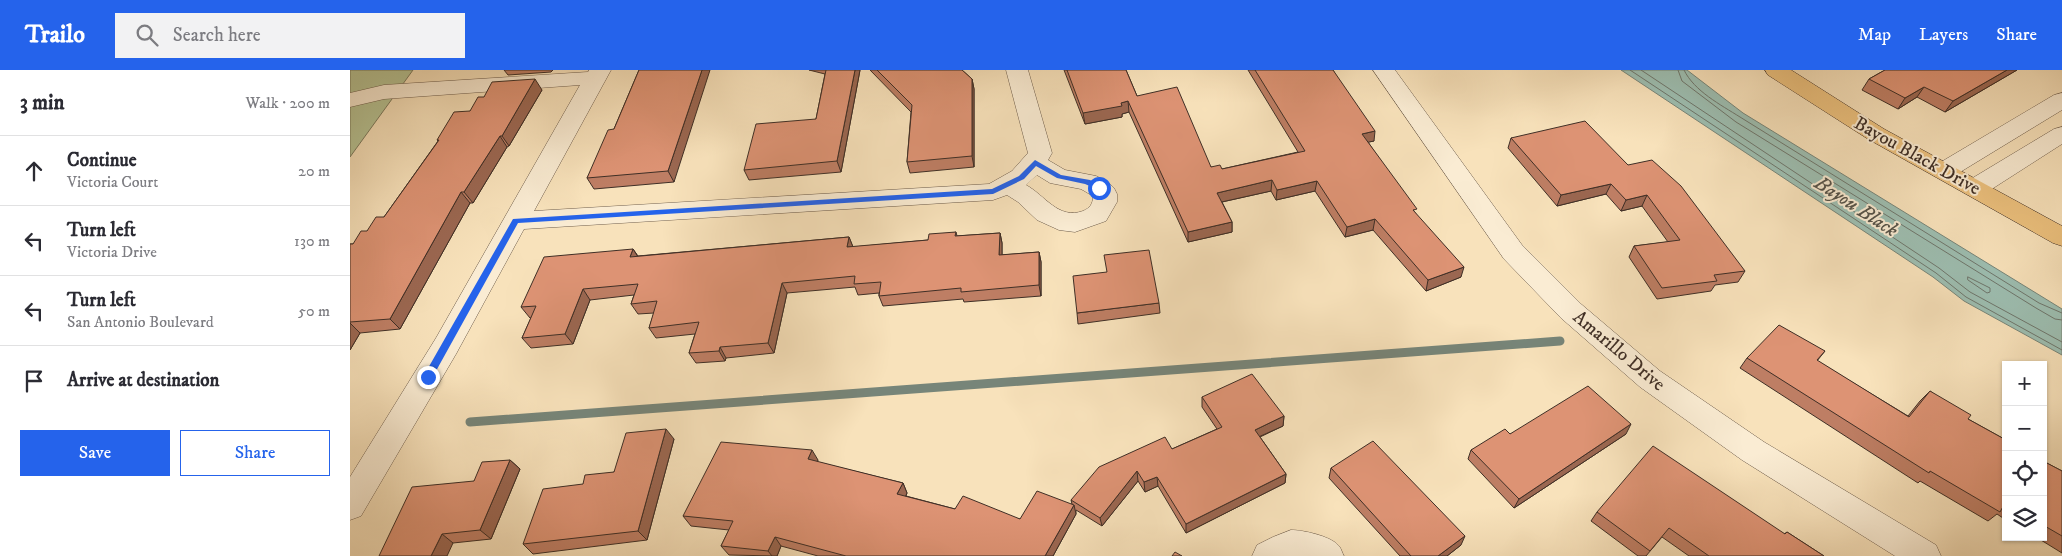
<!DOCTYPE html>
<html lang="en">
<head>
<meta charset="utf-8">
<style>
	body { margin:0; font-family:"IM FELL DW Pica",serif; background:#f2f2f3; color:#2b2b33 }
	.controls { position:absolute; right:15px; bottom:15px; display:grid; overflow:hidden; border-radius:0px; box-shadow:0 1px 4px #0004 }
	.controls button { width:45px; height:45px; display:grid; place-items:center; padding:0; border:0; border-bottom:1px solid #e1e1e2; background:#fff; color:#2b2b33; font:25px sans-serif }
	.stop { position:absolute; width:15px; height:15px; margin:-11px; border:4px solid #2563eb; border-radius:50%; background:#fff }
	.stop.end { background:#2563eb; border-color:#fff; box-shadow:0 1px 5px #0008 }
	.list { margin:0; padding:0; list-style:none }
	h2 { display:flex; justify-content:space-between; align-items:center; height:65px; margin:0; padding:0 20px; font-size:21px }
	h2 small { font-size:16px; font-weight:400; color:#7c7c81 }
	.list li { display:grid; grid-template-columns:32px 1fr auto; gap:15px; align-items:center; box-sizing:border-box; height:70px; padding:0 20px; border-top:1px solid #e1e1e2 }
	.list b { display:block; font-size:19px; white-space:nowrap }
	.list p { margin:0; font-size:16px; white-space:nowrap; color:#7c7c81 }
	.list em { font-size:16px; font-style:normal; color:#7c7c81 }
	.actions { display:flex; gap:10px; padding:15px 20px }
	.actions a { flex:1; padding:11px 0; border:1px solid #2563eb; border-radius:0px; text-align:center; font-size:18px; color:#2563eb }
	.actions .main { background:#2563eb; color:#fff }
	.icon { flex:none; width:28px; height:28px; fill:none; stroke:currentColor; stroke-width:2; stroke-linecap:round; stroke-linejoin:round }
	.map { position:relative; flex:none; width:1712px; height:486px; overflow:hidden }
	header { display:flex; align-items:center; gap:30px; box-sizing:border-box; height:70px; padding:0 25px; background:#2563eb; color:#fff }
	header strong { font-size:24px }
	nav { display:flex; gap:28px; margin-inline-start:auto; font-size:18px }
	.search { width:350px; height:45px; background:#f2f2f3; display:flex; align-items:center; gap:12px; box-sizing:border-box; padding:0 18px; border-radius:0px; color:#7c7c81; font-size:19px }
	main { display:flex }
	aside { flex:1; background:#fff }
	.map>svg:first-child { display:block }
	.green { fill:#b7c495; stroke:#7b7a5e }
	.water { fill:#9dbeb1; stroke:#778579 }
	.lines { fill:none; stroke-linecap:round; stroke-linejoin:round }
	.shore { stroke:#6e766c; stroke-width:1 }
	.stream { stroke:#778579; stroke-width:9 }
	.minor-casing { stroke:#6d5c4b; stroke-width:1 }
	.major-casing { stroke:#3f2f26; stroke-width:1 }
	.minor { fill:#faecd3; fill-rule:evenodd }
	.major { fill:#ecc17e; fill-rule:evenodd }
	.wall { fill:#be7e64; stroke:#3f2f26 }
	.shaded-wall { fill:#9b6751; stroke:#3f2f26 }
	.building { fill:#dd9374; stroke:#3f2f26 }
	.route { fill:#2563eb }
	.labels { text-anchor:middle; dominant-baseline:central; stroke-width:4; stroke-linejoin:round; paint-order:stroke }
	.street-label { font-size:19px; fill:#3f2f26; stroke:#faecd3 }
	.water-label { font-size:20px; font-style:italic; fill:#565349; stroke:#faecd3 }
</style>
</head>
<body>
<header>
<strong>Trailo</strong>
<div class="search"><svg class="icon" aria-label="search" viewBox="0 0 24 24"><circle cx="10" cy="10" r="6"/><path d="M15 15l6 6"/></svg>Search here</div>
<nav><a>Map</a><a>Layers</a><a>Share</a></nav>
</header>
<main>
<aside>
<h2>3 min<small>Walk · 200 m</small></h2>
<ul class="list">
<li><svg class="icon" aria-label="ahead" viewBox="0 0 24 24"><path d="M12 20V5M6 11l6-6 6 6"/></svg><div><b>Continue</b><p>Victoria Court</p></div><em>20 m</em></li>
<li><svg class="icon" aria-label="left" viewBox="0 0 24 24"><path d="M17 20v-9H6M10 6l-5 5 5 5"/></svg><div><b>Turn left</b><p>Victoria Drive</p></div><em>130 m</em></li>
<li><svg class="icon" aria-label="left" viewBox="0 0 24 24"><path d="M17 20v-9H6M10 6l-5 5 5 5"/></svg><div><b>Turn left</b><p>San Antonio Boulevard</p></div><em>50 m</em></li>
<li><svg class="icon" aria-label="arrive" viewBox="0 0 24 24"><path d="M6 21V4h12l-3 4 3 4H6"/></svg><div><b>Arrive at destination</b></div></li>
</ul>
<div class="actions"><a class="main">Save</a><a>Share</a></div>
</aside>
<div class="map">
<svg width="1712" height="486" viewBox="0 0 1712 486">
	<rect width="100%" height="100%" fill="#f8e2bb"/>
	<filter id="stains"><feTurbulence type="fractalNoise" baseFrequency=".004" numOctaves="4"/><feColorMatrix values="0 0 0 0 .2 0 0 0 0 .09 0 0 0 0 .02 0 0 0 .5 -.17"/></filter>
	<radialGradient id="worn" r=".72"><stop offset=".6" stop-color="#630" stop-opacity="0"/><stop offset="1" stop-color="#630" stop-opacity=".3"/></radialGradient>
	<path class="green" d="M0 0H63L0 87Z"/>
	<path class="water" d="M1271 0H1337L1393 43 1712 239V285L1614 231 1583 207Z"/>
	<g class="lines">
		<path class="shore" d="M1280 0 1586 203 1616 227 1712 280
			M1291 0 1589 198 1620 222 1712 272
			M1328 0 1332 11 1386 52 1686 238 1705 249 1712 250
			M1334 0C1344 21 1371 35 1390 47L1689 233 1712 243
			M1618 207 1640 218V222L1637 223 1618 210Z"/>
		<path class="stream" d="M120 352 1210 271"/>
		<defs>
			<path id="minor" d="M239 0H261L184 141 639 114 662 101 678 83 656 0H678L702 83 698 90 715 100 746 106 758 112 764 118 767 124V132L756 151 725 162 709 160 687 150 668 132 657 125 643 130 174 159 106 284 11 446 0 450V407L86 268 230 15 34 29 0 37V23L34 15 238 2ZM687 105 700 113 731 119 743 126C743 134 740 138 733 141 708 150 695 125 676 115Z
				M1023 0H1045L1172 175 1231 234 1310 301 1414 372 1586 475 1591 486H1545L1392 390 1290 317 1211 248 1154 189Z
				M1712 23V40L1602 107 1594 109 1586 107 1582 101 1586 95 1704 25Z
				M1712 57V74L1634 124 1625 126 1616 124 1613 118 1616 112 1704 59Z
				M941 460C953 460 980 466 988 475 991 477 992 483 994 486H902L907 475 923 467Z"/>
			<path id="major" d="M1415 0H1441L1534 59 1712 156V176L1703 173 1518 69 1418 5Z"/>
		</defs>
		<use href="#minor" class="minor-casing"/>
		<use href="#major" class="major-casing"/>
		<use href="#minor" class="minor"/>
		<use href="#major" class="major"/>
	</g>
	<path class="wall" d="M154 0H203L201 2 158 5Z
		M289 0 324 112 244 119 237 108 264 59Z
		M459 0H510L491 102 399 110 394 100 466 49 475 4Z
		M520 0H612L622 9 624 19V97L560 103 557 92 561 42Z
		M714 0H776L787 26 861 97 872 99 948 82 898 0H983L1024 71 1018 72 1066 144 1111 207 1076 221 1023 160 995 167 965 121 926 130 921 121 872 132 882 152V162L838 172 779 42 772 44V47L735 54Z
		M1535 0H1667L1595 42 1567 27 1548 39 1512 20 1519 9Z
		M192 20 159 76 157 77 123 133H120L50 259 10 263 0 280V174H3L17 161 34 147 88 71 87 70 120 41 134 27Z
		M1161 68 1278 95 1395 201 1388 212 1365 215 1361 221 1307 229 1279 187 1284 176 1318 172 1292 136 1271 141 1256 124 1207 136 1158 78Z
		M606 162 607 166 650 163 652 173V185L689 182 691 192V226L614 232 613 229 533 236 529 226V223L508 225 505 217 437 223 424 283 376 288 375 291 346 293 339 283 345 264 306 268 299 258 304 243 288 244 281 234 284 225 240 230 223 274 181 278 172 268 181 248H180L171 237 283 179 288 186 499 167 503 177 578 170Z
		M809 233 810 243 728 254 727 243Z
		M1475 281 1467 291 1558 346 1570 331 1580 321 1618 349 1656 370V450L1647 444 1638 451 1570 411 1568 413 1390 298 1397 288Z
		M852 327 934 346 933 356 910 367 936 404 935 413 836 463 808 416 795 422 788 411 752 456 726 440V444L703 486H468L431 476 427 486 379 485 371 476 379 460 341 456 333 446 468 390 467 392 553 413 557 423 556 426 605 439 670 449 722 434 721 430 822 379 867 359 852 337Z
		M1160 364H1276L1164 438 1118 389 1121 380Z
		M324 369 297 470 183 484 173 474 233 414 264 402Z
		M160 390 170 399 141 469 103 473 29 486 124 411Z
		M1693 391 1712 401V483L1686 467H1693Z
		M981 398 1111 475 1097 486H1050L979 408Z
		M1247 442 1434 464 1437 462 1474 486H1339L1312 467 1296 486H1288L1241 451Z"/>
	<path class="shaded-wall" d="M352 0H360L324 112 318 101Z
		M505 0H510L491 102 487 91Z
		M1657 0H1667L1595 42 1603 31Z
		M185 9 192 20 159 76 152 66Z
		M622 9 624 19V97L622 86Z
		M1574 17 1567 27 1548 39 1555 28Z
		M778 31 779 42 772 44V47L735 54 733 43Z
		M1025 61 1024 71 1010 74 1012 64Z
		M150 66 157 77 123 133 114 122Z
		M922 110 921 121 867 133V123Z
		M967 111 965 121 926 130 927 120Z
		M1261 114 1256 124 1207 136 1211 125Z
		M111 122 120 133 50 259 40 249Z
		M1297 125 1292 136 1271 141 1276 130Z
		M1025 149 1023 160 995 167 997 157Z
		M882 152V162L838 172V162Z
		M650 163 652 173V196L649 185Z
		M499 167 503 177H497Z
		M283 179 290 190 280 187Z
		M689 182 691 192V226L689 215Z
		M1114 197 1111 207 1076 221 1078 210Z
		M432 213 437 223 424 283 418 273Z
		M233 219 240 230 223 274 215 264Z
		M0 253 10 263 0 280Z
		M370 277 376 288 375 291 369 281Z
		M934 346 933 356 904 369 905 360Z
		M1281 354 1276 364 1164 438 1169 429Z
		M316 359 324 369 297 470 288 461Z
		M462 380 468 390 464 399 458 389Z
		M160 390 170 399 141 469 130 460Z
		M787 401 788 411 752 456 750 448Z
		M936 404 935 413 836 463V454Z
		M807 407 808 416 795 422 794 412Z
		M553 413 557 423 552 434 547 424Z
		M724 435 726 444 703 486H695Z
		M92 464 103 473 97 486H81Z
		M1115 466 1111 475 1097 486H1088Z
		M425 467 431 476 427 486H422L418 481Z"/>
	<path class="building" d="M289 0H352L318 101 237 108 258 60 264 59Z
		M476 0H505L487 91 394 100 406 54 466 49Z
		M527 0H612L622 9V86L557 92 562 35Z
		M717 0H776L787 26 827 17 861 97 870 95 872 99 955 81 905 0H983L1025 61 1012 64 1067 139 1063 140 1114 197 1078 210 1025 149 997 157 967 111 927 120 922 110 867 123 882 152 838 162 778 31 771 33 772 36 733 43Z
		M1535 0H1657L1603 31 1574 17 1555 28 1519 9Z
		M185 9 152 66H150L114 122H111L40 249 0 252V174H3L11 161H17L26 147H34L89 70H87L104 42 120 41 128 27H134L142 12Z
		M1235 51 1278 95 1302 90 1331 116 1395 201 1364 205 1367 211 1312 218 1284 176 1330 170 1297 125 1276 130 1261 114 1211 125 1161 68Z
		M606 162 605 166 650 163 649 185 689 182V215L611 222V218L529 226 531 212 504 214 505 206 432 213 418 273 370 277 369 281 339 283 349 252 299 258 307 231 281 234 288 214 233 219 215 264 172 268 186 236 171 237 194 187 283 179 280 187 499 167 497 177 578 170 579 164Z
		M799 180 809 233 727 243 723 206 757 202 754 185Z
		M1429 255 1475 281 1467 290 1559 347 1580 321 1621 345 1618 349 1656 370V433H1655L1650 442 1580 401 1579 403 1397 288Z
		M902 304 934 346 905 360 936 404 836 454 807 407 794 412 787 401 750 448 721 430 749 397 815 367 822 379 872 357 852 327Z
		M1238 316 1281 354 1169 429 1121 380 1155 359 1160 364Z
		M316 359 288 461 173 474 193 419 233 414 235 405 264 402 276 363Z
		M1023 371 1115 466 1088 486H1061L981 398Z
		M371 372 462 380 458 389 553 413 547 424 605 439 613 426 670 449 687 421 724 435 695 486H496L425 467 418 481 371 476 383 451 333 446Z
		M1303 376 1435 464 1437 462 1474 486H1359L1319 458 1300 481 1247 442Z
		M160 390 130 460 92 464 81 486H29L62 417 124 411 132 392Z
		M1693 391 1712 401V466L1693 455Z
		M825 482 832 486H822Z"/>
	<path class="route" d="M685 90 711 105 740 110 753 118 749 120 735 114 707 108 686 96 674 109 643 124 168 153 81 310H75L73 307 163 149 642 119 669 106Z"/>
	<g class="labels">
		<g class="street-label">
			<text transform="translate(1567 86) rotate(29)">Bayou Black Drive</text>
			<text transform="translate(1269 281) rotate(40)">Amarillo Drive</text>
		</g>
		<g class="water-label">
			<text transform="translate(1506 137) rotate(33)">Bayou Black</text>
		</g>
	</g>
	<rect width="100%" height="100%" filter="url(#stains)"/>
	<rect width="100%" height="100%" fill="url(#worn)"/>
</svg>
<div class="controls">
<button>+</button>
<button>−</button>
<button><svg class="icon" aria-label="locate" viewBox="0 0 24 24"><circle cx="12" cy="12" r="6"/><path d="M12 2v4M12 18v4M2 12h4M18 12h4"/></svg></button>
<button><svg class="icon" aria-label="layers" viewBox="0 0 24 24"><path d="M12 4l9 5-9 5-9-5zM3 14l9 5 9-5"/></svg></button>
</div>
<div class="stop" style="left:749px;top:118px"></div>
<div class="stop end" style="left:78px;top:307px"></div>
</div>
</main>
</body>
</html>
